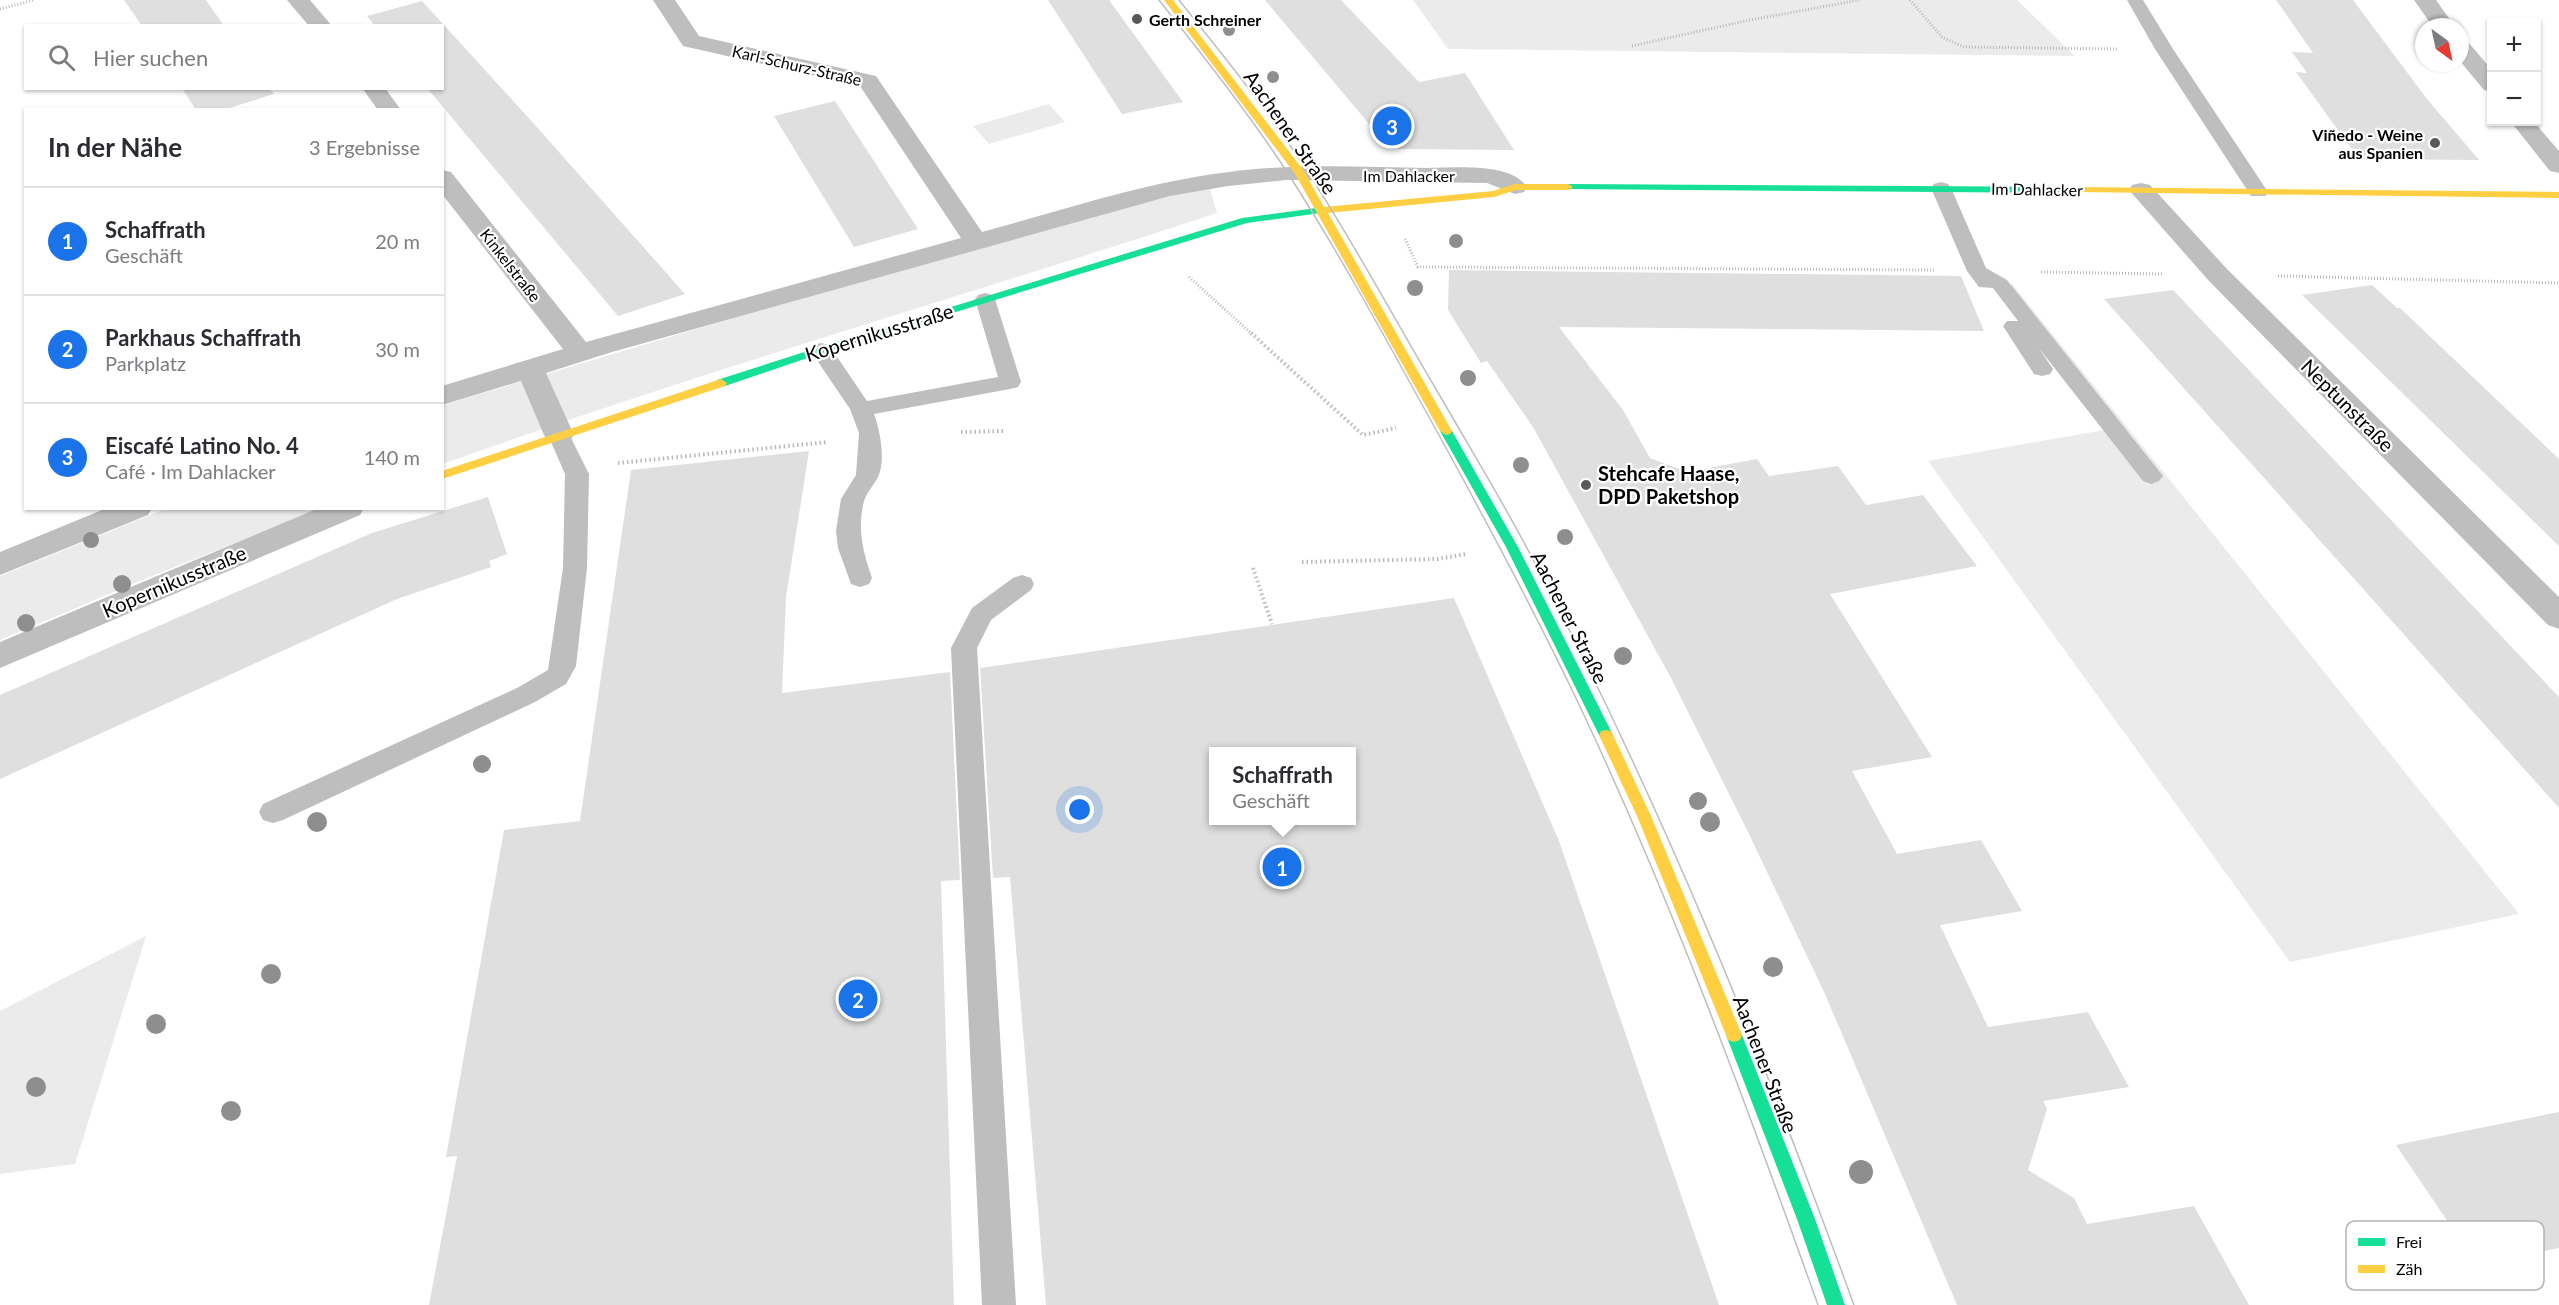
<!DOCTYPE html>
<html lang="de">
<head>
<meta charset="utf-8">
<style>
	body { margin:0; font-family:Lato,sans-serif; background:#f7f7f7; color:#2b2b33 }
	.controls { position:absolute; right:18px; top:18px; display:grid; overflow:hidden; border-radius:0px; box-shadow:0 2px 4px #0004 }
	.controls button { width:54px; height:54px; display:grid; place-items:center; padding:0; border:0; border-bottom:2px solid #e1e1e2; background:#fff; color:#2b2b33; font:30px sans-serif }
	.compass { position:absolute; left:2415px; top:18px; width:54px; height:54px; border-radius:50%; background:#fff; box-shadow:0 2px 4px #0004; rotate:147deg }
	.you { position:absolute; left:1080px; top:810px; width:21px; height:21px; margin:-15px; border:4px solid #fff; border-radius:50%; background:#1a73e8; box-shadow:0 0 0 9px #1a73e833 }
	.badge { display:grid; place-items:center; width:39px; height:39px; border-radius:50%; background:#1a73e8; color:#fff; font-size:20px; font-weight:700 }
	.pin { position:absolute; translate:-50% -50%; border:3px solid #fff; box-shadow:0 2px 6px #0006 }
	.popup { position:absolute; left:1209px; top:747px; width:147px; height:78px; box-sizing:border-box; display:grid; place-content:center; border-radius:0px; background:#fff; filter:drop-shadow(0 2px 4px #0005); font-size:20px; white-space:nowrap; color:#7c7c81 }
	.popup b { font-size:22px; color:#2b2b33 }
	.popup::after { content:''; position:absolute; left:50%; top:100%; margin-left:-12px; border:12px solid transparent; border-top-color:#fff }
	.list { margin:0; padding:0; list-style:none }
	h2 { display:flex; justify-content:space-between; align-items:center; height:78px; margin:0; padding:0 24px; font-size:26px }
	h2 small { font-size:20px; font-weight:400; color:#7c7c81 }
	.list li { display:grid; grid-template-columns:39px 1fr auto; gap:18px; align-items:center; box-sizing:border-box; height:108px; padding:0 24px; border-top:2px solid #e1e1e2 }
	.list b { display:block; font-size:22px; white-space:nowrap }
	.list p { margin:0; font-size:20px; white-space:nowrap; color:#7c7c81 }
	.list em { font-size:20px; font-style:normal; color:#7c7c81 }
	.icon { flex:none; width:33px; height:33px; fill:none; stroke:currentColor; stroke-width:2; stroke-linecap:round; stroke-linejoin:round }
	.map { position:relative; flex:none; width:2559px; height:1305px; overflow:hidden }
	.search { position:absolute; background:#fff; box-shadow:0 2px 4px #0004; left:24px; top:24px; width:420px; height:66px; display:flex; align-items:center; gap:15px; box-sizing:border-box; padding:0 21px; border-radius:0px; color:#7c7c81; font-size:22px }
	.panel { position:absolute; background:#fff; box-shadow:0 2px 4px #0004; left:24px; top:108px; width:420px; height:402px; border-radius:0px }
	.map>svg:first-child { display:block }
	.green { fill:#ebebeb }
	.building { fill:#dfdfdf; fill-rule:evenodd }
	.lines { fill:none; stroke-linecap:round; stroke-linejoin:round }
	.path-far1 { stroke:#b9b9b9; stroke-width:3; stroke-dasharray:1 2; stroke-linecap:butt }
	.path { stroke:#b9b9b9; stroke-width:4; stroke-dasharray:1.5 3; stroke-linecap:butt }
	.lane { fill:#bebebe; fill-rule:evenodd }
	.street { fill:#bebebe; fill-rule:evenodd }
	.fast { fill:#16e098; fill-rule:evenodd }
	.slow { fill:#ffcf43; fill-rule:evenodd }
	.tram { stroke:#bebebe; stroke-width:1.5 }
	.tree { fill:#8e8e8e }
	.poi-dot { fill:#595959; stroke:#fff; stroke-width:2 }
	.labels { text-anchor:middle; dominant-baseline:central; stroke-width:4.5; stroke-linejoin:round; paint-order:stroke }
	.far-poi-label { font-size:16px; font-weight:bold; fill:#000; stroke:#fff; text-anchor:start }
	.far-street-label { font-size:16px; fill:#000; stroke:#fff }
	.street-label { font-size:20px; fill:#000; stroke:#fff }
	.poi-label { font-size:20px; font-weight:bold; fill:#000; stroke:#fff; text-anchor:start }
	.key { fill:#fff; stroke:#b2b2b2; stroke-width:1.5 }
	.key-label { font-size:16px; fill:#000 }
</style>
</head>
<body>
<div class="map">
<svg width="2559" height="1305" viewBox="0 0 2559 1305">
	<rect width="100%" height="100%" fill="#fff"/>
	<path class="green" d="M1413 0H2017L2075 56 1448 49Z
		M1049 104 1065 122 989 144 973 126Z
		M1209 186 1217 213C959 298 698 372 443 464V405L977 245Z
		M1990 284H2012L2519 914 2290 962 1928 461 2104 430Z
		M165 509H321L147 578 0 640V576Z
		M146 936 75 1164 0 1174V1011Z"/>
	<path class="building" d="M124 0H206L224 26H142Z
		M1048 0H1109L1183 102 1122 114Z
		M1265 0H1341L1419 82 1465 73 1514 150 1399 149 1385 143Z
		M2276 0H2353L2427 99 2479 160 2359 159 2296 72 2307 73 2292 52 2313 53Z
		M422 1 535 125 685 294 618 316 427 88H442V26H375L367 16Z
		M182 88H269L274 94 223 110H196Z
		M835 101 918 229 854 247 774 116Z
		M1449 270 1961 276 1984 331 1559 327 1623 410 1650 458 1687 472 1757 459 1769 476 1838 466 1866 505 1923 495 1977 566 1830 594 1932 757 1852 771 1897 854 1981 840 2022 911 1940 925 1988 1027 2088 1012 2129 1087 2043 1101 2047 1109 2028 1170 2074 1198 2087 1224 2194 1206 2249 1305H1957L1825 994 1749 834 1671 678 1533 427 1487 361 1481 363 1448 310Z
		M2372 285 2397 308H2400L2559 459V546L2302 295Z
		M2173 290 2559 697V808L2104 299Z
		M809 451 786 597 782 693 950 672 960 880 941 881 954 1305H429L457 1156 446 1157 504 830 580 821 631 470Z
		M488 497 507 554 489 561 491 567 397 599 0 779V695L372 533Z
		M1454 598 1559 841 1719 1305H1046L1010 877 993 878 980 668ZM1213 752H1351V820H1213Z
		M2559 1112V1248L2477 1265 2396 1145Z"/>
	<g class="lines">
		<path class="path-far1" d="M1910 0 1942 37 1964 47 2119 49
			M0 9 34 0
			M1632 46 1750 20 1860 0
			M1405 239 1418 267 1934 270
			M2041 272 2162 274
			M2278 276 2559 283
			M1189 277 1253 335"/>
		<path class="path" d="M1251 333 1363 435 1396 428
			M961 432 1003 431
			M618 463 828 442
			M1302 562 1437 559 1466 554
			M1253 568 1272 624"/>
		<path class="lane" d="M2127 0H2143L2173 49 2268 192 2265 196H2251L2155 49Z
			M1941 182 1948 184 1951 188 1986 268 2007 280 2159 471 2163 476 2159 481 2151 484 2143 481 2038 347 2053 369 2050 374 2042 376 2034 374 2003 326 2007 321H2018L1993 288 1979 287 1967 271 1931 188 1934 184Z
			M985 293 992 295 995 299 1021 382 1018 387 1010 389 874 414C880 430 886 461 878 477 874 485 867 492 864 501 857 529 863 552 872 578L869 584 860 587 851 584 838 548 836 531 841 499 856 475 859 433 850 409 810 350 813 345 821 343 829 345 867 401 998 377 975 299 978 295Z
			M559 428 567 430 589 474 587 568 576 666 566 684 535 702 283 820 273 823 263 820 259 812 263 804 517 688 548 670 563 568 565 474 548 435 551 430Z
			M1022 575 1031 578 1034 584 1031 590 991 620 977 648 1016 1305H982L951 648 972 608 1013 578Z"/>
		<path class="street" d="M287 0H310L332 26H309Z
			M653 0H675L699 36 876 76 982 232C1064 210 1145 182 1229 172 1295 163 1362 167 1428 168 1455 168 1510 162 1527 187L1524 192 1515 194 1487 183 1287 180 1228 186 1170 196 612 352 546 373 574 435 569 442 559 445 549 442 544 435 521 381 442 405V386L563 349 442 194V170L451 172 586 342 961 238 860 86 683 46Z
			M2414 0H2436L2455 27H2433Z
			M2460 40 2468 42 2492 70V92L2484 90 2460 61Z
			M362 88H385L401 110H378Z
			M2511 122H2534L2559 151V173L2550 171Z
			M2141 183 2150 185 2227 269 2559 597V629L2548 625 2209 281 2129 190 2132 185Z
			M107 508H152L148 515 0 575V552Z
			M319 508H364L360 515 0 668V642Z"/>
		<path class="fast" d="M1568 184 2080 187 2085 190 2080 193 1564 189 1563 187Z
			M1324 207 1329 210 1328 212 1247 223 825 352 725 386 721 387 715 383 717 380 817 348 1242 218Z
			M1446 427 1452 431 1518 547 1613 735 1611 739H1601L1599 735 1506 547 1440 431Z
			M1734 1028 1740 1030 1742 1035 1815 1219 1845 1305H1827L1797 1219 1726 1035 1728 1030Z"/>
		<path class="slow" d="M1164 0H1173L1304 171 1324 207 1493 191 1515 184H1568L1573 187 1568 190H1516L1494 197 1328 213 1452 431 1450 434 1446 435 1440 431 1295 174Z
			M2080 187 2559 192V198L2076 192V188Z
			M721 379 727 383 725 386 442 479V471Z
			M1606 730 1611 731 1613 735 1651 816 1742 1035 1740 1040 1734 1042 1728 1040 1726 1035 1637 816 1599 735 1601 731Z"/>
		<path class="tram" d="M1159 0C1203 56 1248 112 1287 172 1336 248 1380 328 1424 408 1480 509 1535 611 1584 715 1674 907 1747 1106 1818 1305
			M1179 0C1216 47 1254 92 1287 141 1342 221 1387 306 1436 389 1467 443 1499 495 1528 550 1657 793 1760 1047 1854 1305"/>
	</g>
	<g class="tree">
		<circle cx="1229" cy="30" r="6"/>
		<circle cx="1273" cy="77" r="6"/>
		<circle cx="1456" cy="241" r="7"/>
		<circle cx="1415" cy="288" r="8"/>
		<circle cx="1468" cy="378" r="8"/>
		<circle cx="1521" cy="465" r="8"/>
		<circle cx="1565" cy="537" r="8"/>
		<circle cx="91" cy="540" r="8"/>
		<circle cx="122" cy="584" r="9"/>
		<circle cx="26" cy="623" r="9"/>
		<circle cx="1623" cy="656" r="9"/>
		<circle cx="482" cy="764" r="9"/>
		<circle cx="1698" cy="801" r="9"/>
		<circle cx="317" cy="822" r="10"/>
		<circle cx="1710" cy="822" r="10"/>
		<circle cx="1773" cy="967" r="10"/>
		<circle cx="271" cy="974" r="10"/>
		<circle cx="156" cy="1024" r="10"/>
		<circle cx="36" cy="1087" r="10"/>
		<circle cx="231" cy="1111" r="10"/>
		<circle cx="1861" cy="1172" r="12"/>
	</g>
	<g class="poi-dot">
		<circle cx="1137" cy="19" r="6"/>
		<circle cx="2435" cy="143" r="6"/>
		<circle cx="1586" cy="485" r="6"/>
	</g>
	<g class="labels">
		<g class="far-poi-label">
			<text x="1149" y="19">Gerth Schreiner</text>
			<text x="2423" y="134" text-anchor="end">Viñedo - Weine<tspan x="2423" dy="18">aus Spanien</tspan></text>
		</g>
		<g class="far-street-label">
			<text transform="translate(797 65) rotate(13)">Karl-Schurz-Straße</text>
			<text x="1409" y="175">Im Dahlacker</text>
			<text transform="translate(2037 189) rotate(1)">Im Dahlacker</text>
			<text transform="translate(511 265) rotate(52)">Kinkelstraße</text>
		</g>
		<g class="street-label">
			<text transform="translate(1291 132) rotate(55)">Aachener Straße</text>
			<text transform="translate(879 332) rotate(-17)">Kopernikusstraße</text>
			<text transform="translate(2348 405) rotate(45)">Neptunstraße</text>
			<text transform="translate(174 581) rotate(-23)">Kopernikusstraße</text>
			<text transform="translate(1570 617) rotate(63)">Aachener Straße</text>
			<text transform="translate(1766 1064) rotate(69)">Aachener Straße</text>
		</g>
		<g class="poi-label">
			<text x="1598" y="473">Stehcafe Haase,<tspan x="1598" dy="23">DPD Paketshop</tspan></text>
		</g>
	</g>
	<rect x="2346" y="1221" width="198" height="69" rx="9" class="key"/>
	<rect x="2358" y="1238" width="27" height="8" fill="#16e098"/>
	<rect x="2358" y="1265" width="27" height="8" fill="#ffcf43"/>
	<g class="key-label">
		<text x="2396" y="1248">Frei</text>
		<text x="2396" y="1275">Zäh</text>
	</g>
</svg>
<div class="controls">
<button>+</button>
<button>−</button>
</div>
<svg class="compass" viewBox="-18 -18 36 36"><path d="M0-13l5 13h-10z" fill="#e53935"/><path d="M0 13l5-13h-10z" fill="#7c7c81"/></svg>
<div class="you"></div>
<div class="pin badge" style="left:1282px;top:867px">1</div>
<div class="popup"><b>Schaffrath</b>Geschäft</div>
<div class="pin badge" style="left:858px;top:999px">2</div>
<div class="pin badge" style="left:1392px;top:126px">3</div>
<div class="search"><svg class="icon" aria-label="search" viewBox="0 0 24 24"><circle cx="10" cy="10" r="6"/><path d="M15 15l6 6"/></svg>Hier suchen</div>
<section class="panel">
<h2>In der Nähe<small>3 Ergebnisse</small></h2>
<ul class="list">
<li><span class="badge">1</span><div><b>Schaffrath</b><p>Geschäft</p></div><em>20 m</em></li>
<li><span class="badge">2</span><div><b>Parkhaus Schaffrath</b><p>Parkplatz</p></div><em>30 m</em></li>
<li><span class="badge">3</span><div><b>Eiscafé Latino No. 4</b><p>Café · Im Dahlacker</p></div><em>140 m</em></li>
</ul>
</section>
</div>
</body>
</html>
